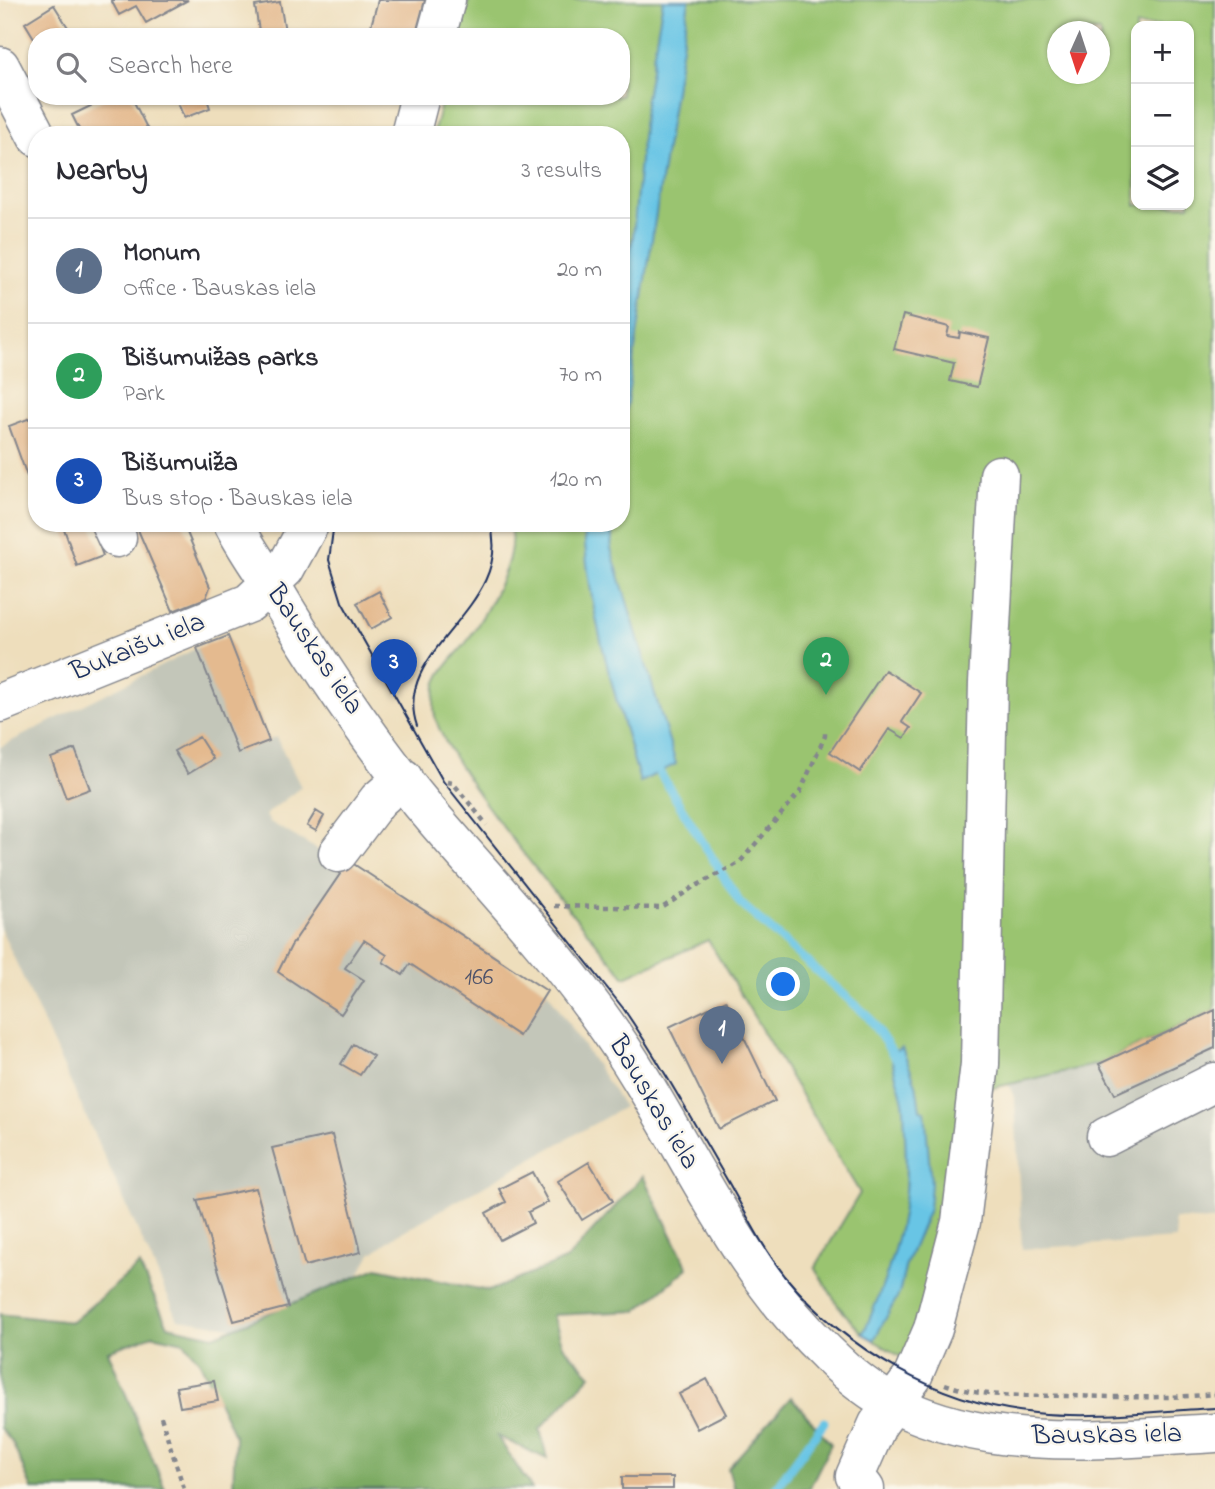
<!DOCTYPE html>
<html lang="en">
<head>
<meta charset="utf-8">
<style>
	body { margin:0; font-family:"Indie Flower",sans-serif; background:#f7f7f7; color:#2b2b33 }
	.controls { position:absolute; right:21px; top:21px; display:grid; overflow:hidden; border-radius:14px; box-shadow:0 2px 5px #0004 }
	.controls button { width:63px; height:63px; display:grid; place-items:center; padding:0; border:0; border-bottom:2px solid #e1e1e2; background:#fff; color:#2b2b33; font:35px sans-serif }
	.compass { position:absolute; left:1047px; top:21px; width:63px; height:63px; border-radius:50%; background:#fff; box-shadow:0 2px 5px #0004; rotate:183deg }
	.you { position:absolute; left:784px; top:985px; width:24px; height:24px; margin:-18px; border:5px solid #fff; border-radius:50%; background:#1a73e8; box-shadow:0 0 0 10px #1a73e833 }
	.badge { display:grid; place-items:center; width:46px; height:46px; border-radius:50%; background:#b5179e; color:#fff; font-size:23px; font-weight:700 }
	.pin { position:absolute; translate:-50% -58px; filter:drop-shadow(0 2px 4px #0008) }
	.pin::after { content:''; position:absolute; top:37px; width:24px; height:21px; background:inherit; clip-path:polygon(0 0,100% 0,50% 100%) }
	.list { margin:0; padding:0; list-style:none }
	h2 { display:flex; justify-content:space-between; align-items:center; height:91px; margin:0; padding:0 28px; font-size:30px }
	h2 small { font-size:23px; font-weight:400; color:#7c7c81 }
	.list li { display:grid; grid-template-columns:46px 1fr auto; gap:21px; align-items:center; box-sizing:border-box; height:105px; padding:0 28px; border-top:2px solid #e1e1e2 }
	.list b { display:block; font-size:26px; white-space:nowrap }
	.list p { margin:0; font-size:23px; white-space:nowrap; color:#7c7c81 }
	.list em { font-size:23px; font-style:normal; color:#7c7c81 }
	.icon { flex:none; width:38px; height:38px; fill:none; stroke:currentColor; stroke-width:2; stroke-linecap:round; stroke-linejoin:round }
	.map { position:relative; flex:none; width:1215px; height:1489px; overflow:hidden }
	.search { position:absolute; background:#fff; box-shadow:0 2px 5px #0004; left:28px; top:28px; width:602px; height:77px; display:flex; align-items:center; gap:18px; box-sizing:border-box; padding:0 24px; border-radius:28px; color:#7c7c81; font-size:26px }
	.panel { position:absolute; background:#fff; box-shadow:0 2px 5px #0004; left:28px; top:126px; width:602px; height:406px; border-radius:28px }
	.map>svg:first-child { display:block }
	.industrial { fill:#c3c6b9 }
	.green { fill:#9ac470; stroke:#5a7a67; stroke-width:2; fill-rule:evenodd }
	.forest { fill:#7baa62; stroke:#4b6c60; stroke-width:2 }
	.water { fill:#67c5e5; stroke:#417aa2; stroke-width:2 }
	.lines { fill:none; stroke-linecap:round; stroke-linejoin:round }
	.stream { stroke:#67c5e5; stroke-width:9 }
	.building { fill:#e4ba8f }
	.minor-casing { stroke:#84868d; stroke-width:41 }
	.path { stroke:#84868d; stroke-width:4.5; stroke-dasharray:5 5; stroke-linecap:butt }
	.minor { stroke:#fff; stroke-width:38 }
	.tram { stroke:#1b2f5e; stroke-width:2 }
	.labels { text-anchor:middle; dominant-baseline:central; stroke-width:5; stroke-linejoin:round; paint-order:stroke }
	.number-label { font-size:24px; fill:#4d526a }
	.street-label { font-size:28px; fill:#1b2f5e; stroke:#fbf7ec }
</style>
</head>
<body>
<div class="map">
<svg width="1215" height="1489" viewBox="0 0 1215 1489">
	<rect width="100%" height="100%" fill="#fbf7ec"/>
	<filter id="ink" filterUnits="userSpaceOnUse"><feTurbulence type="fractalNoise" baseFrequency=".0143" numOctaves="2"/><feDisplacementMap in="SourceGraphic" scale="14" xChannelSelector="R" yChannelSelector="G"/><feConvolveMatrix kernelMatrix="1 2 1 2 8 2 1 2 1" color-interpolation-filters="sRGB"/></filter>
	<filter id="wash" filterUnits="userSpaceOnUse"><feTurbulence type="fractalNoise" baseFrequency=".00686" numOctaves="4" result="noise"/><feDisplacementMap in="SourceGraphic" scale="28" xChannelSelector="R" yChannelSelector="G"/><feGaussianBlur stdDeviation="1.57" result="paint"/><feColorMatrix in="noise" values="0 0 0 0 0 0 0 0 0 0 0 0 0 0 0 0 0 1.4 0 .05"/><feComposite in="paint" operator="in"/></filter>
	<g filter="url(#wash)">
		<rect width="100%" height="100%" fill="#eedebc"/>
		<path class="industrial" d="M228 636 269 740 276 737 301 787 265 815 270 822 320 851 349 861 547 991 624 1107 398 1234 371 1254 319 1340 178 1319 0 927V747L197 648Z
			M1215 975V1221L1174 1219 1176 1239 1022 1249 1015 1100 1001 1065Z"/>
		<path class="green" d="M469 0H1215V1010L1099 1064 965 1094 953 1218 911 1363 863 1334 839 1307 815 1268 860 1193 708 940 625 977C588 931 435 758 434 709 434 701 435 685 439 678 445 664 460 652 468 640 485 614 523 554 508 523H621V135H433L443 96H621V37H459ZM1136 26H1189V205H1136ZM1058 32H1100V74H1058Z"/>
		<path class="forest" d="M643 1176 688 1268 637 1311 553 1315 563 1346 591 1375 540 1429 547 1459 497 1436 532 1489H233L235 1437 200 1362 184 1342 153 1335 108 1351 165 1489H32L12 1442 0 1428V1314L72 1322 139 1265 168 1326 214 1336 377 1268 489 1291 567 1259Z
			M791 1397 831 1444 809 1489H734L728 1468Z"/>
		<path class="water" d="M663 0H689L621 440V293L633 237 645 104Z
			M584 523H613L611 549 676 764 640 782C617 700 586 608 584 523Z
			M902 1048 916 1084 920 1110 925 1111 931 1183 929 1209 906 1264 899 1294 874 1340 863 1334C882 1291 898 1248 904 1201 908 1172 905 1139 904 1109 903 1089 891 1072 892 1052Z"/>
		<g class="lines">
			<path class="stream" d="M655 765 740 903 868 1016 897 1060
				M775 1489 824 1422"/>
		</g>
		<g id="blocks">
			<path class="building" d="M111 0H188L146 23 136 6 119 15Z
				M378 0H425L415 37H368Z
				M280 2 286 37H260L255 6Z
				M54 5 74 37H37V43L25 23Z
				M111 96H131L150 134 82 135 72 115Z
				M175 96H206L210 108 184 118Z
				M903 315 949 327 947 336 959 338 960 332 989 338 977 387 950 381 954 363 894 349Z
				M33 417 37 428V472L27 476 9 426Z
				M62 523H91L103 556 77 566Z
				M135 523H183L210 587 206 598 173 611Z
				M379 591 392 617 371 629 357 603Z
				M228 636 269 741 238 753 197 648Z
				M885 670 921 693 902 722 911 728 904 738 889 729 860 772 830 752Z
				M199 737 213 759 188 774 174 751Z
				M75 749 90 789 66 798 51 758Z
				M316 811 324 816 316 831 307 826Z
				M349 861 547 991 519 1036 410 964 403 975 383 962 387 955 364 940 345 968 364 980 341 1014 278 972 291 946Z
				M726 1000 775 1101 719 1129 669 1027Z
				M1215 1010V1048L1115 1094 1099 1064Z
				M353 1044 373 1056 360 1075 341 1064Z
				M332 1135 361 1252 305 1266 272 1148Z
				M589 1162 613 1201 582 1220 558 1181Z
				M532 1172 548 1202 528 1212 533 1223 500 1240 486 1213 506 1202 499 1189Z
				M256 1188 288 1307 234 1321 197 1200Z
				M707 1379 726 1414 697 1429 679 1394Z
				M214 1381 218 1401 180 1407 176 1387Z
				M622 1477H673V1489H622Z"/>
		</g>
	</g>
	<g filter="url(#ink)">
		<use href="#blocks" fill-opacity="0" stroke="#84868d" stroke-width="2"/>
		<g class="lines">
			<defs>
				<path id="minor" d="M436 37 446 0
					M0 66 37 137
					M410 135 420 96
					M110 523 117 538
					M233 523C244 545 258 564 271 585 318 664 376 751 436 821 491 885 548 945 598 1014 679 1124 726 1257 827 1353 847 1373 870 1392 896 1405 996 1453 1108 1439 1215 1433
					M0 703 249 603 285 569 310 523
					M338 853 378 800 403 778
					M1106 1137 1215 1082
					M865 1489 855 1476 878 1424 912 1378 933 1329 961 1222 980 1064 988 683 999 475"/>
			</defs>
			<use href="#minor" class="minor-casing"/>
			<path class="path" d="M447 782 453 783 487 825
				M554 906 662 908 692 888 739 863 800 792 825 736V729
				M945 1384C984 1399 1027 1395 1068 1396 1117 1397 1166 1399 1215 1394
				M161 1417 184 1489"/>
			<use href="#minor" class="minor"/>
			<path class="tram" d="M334 523 329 560 342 602 443 781 623 1008C662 1065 695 1125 730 1185 747 1216 763 1248 785 1276 847 1351 938 1403 1035 1413 1094 1419 1156 1411 1215 1408
				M417 726C390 649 516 607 490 523"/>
		</g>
	</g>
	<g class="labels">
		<g class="number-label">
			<text x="479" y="978">166</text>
		</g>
		<g class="street-label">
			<text transform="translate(138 648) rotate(-22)">Bukaišu iela</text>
			<text transform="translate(314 650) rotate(56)">Bauskas iela</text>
			<text transform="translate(653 1103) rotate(59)">Bauskas iela</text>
			<text transform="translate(1107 1436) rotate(-1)">Bauskas iela</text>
		</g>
	</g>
</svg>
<div class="controls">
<button>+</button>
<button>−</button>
<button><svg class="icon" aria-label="layers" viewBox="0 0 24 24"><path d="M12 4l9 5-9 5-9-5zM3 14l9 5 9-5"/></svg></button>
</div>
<svg class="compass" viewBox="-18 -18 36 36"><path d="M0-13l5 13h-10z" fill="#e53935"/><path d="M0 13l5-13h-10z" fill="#7c7c81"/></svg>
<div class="you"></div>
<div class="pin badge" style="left:722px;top:1064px;background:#5c6f8a">1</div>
<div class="pin badge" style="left:826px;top:695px;background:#2e9e5b">2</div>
<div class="pin badge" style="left:394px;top:697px;background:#1a4fb4">3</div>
<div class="search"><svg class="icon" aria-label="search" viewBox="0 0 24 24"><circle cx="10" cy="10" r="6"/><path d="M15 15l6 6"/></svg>Search here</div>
<section class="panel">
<h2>Nearby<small>3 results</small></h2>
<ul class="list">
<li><span class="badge" style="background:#5c6f8a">1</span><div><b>Monum</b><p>Office · Bauskas iela</p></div><em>20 m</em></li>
<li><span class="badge" style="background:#2e9e5b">2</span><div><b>Bišumuižas parks</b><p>Park</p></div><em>70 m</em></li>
<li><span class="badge" style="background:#1a4fb4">3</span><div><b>Bišumuiža</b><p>Bus stop · Bauskas iela</p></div><em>120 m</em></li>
</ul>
</section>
</div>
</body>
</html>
